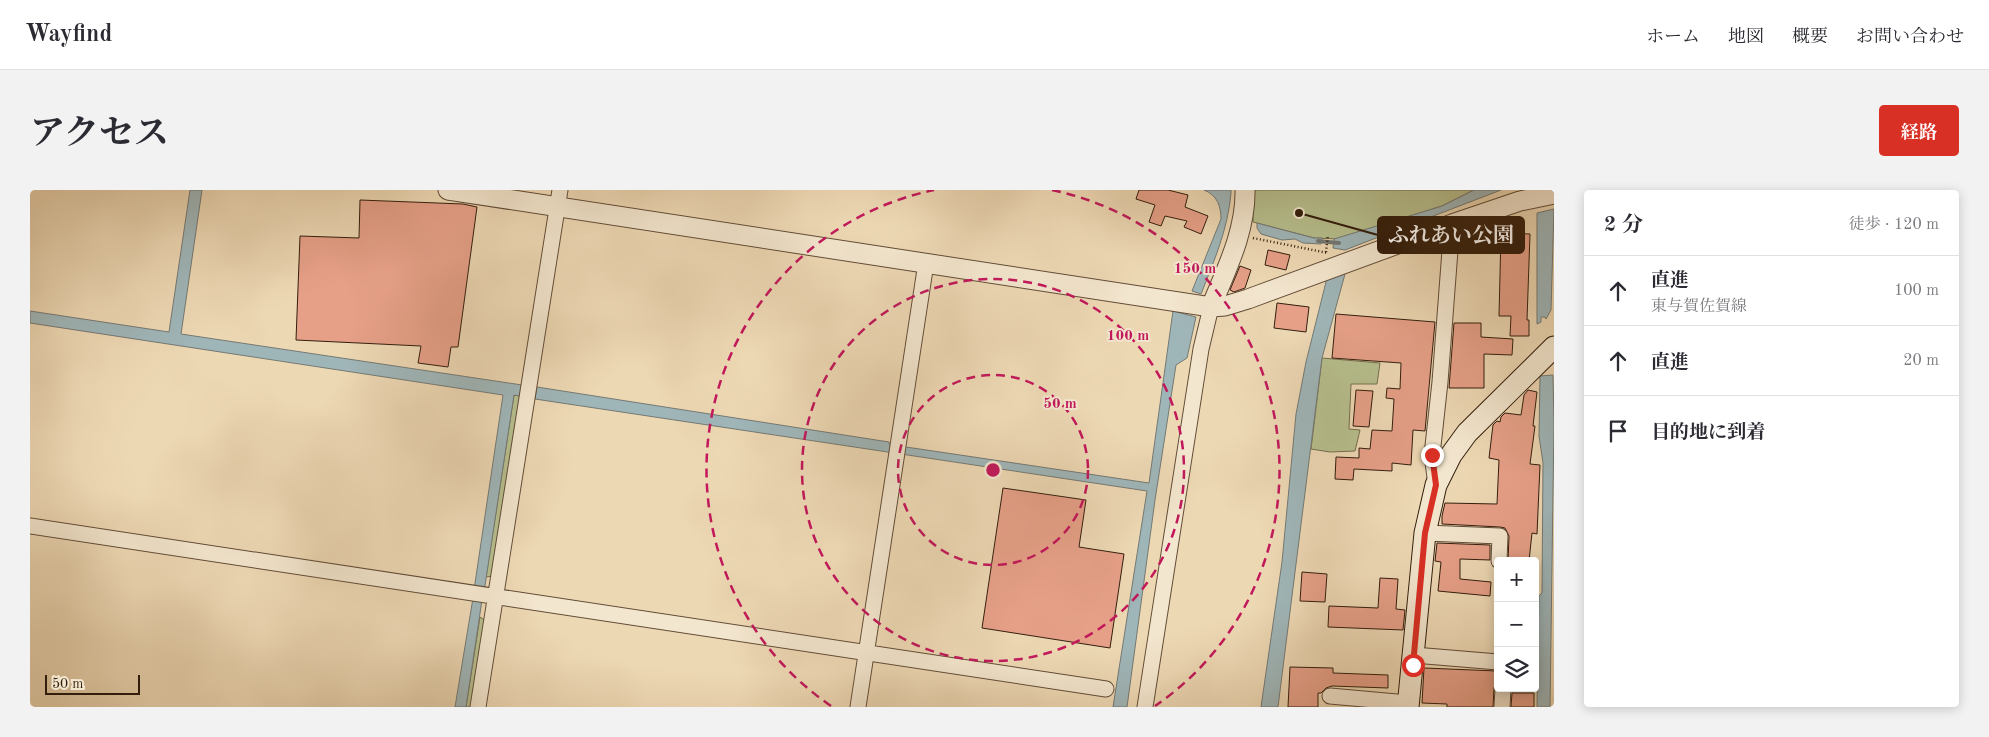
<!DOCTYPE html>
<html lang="ja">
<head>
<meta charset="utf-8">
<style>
	body { margin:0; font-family:"Old Standard TT","Noto Serif JP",serif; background:#f2f2f3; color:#2b2b33 }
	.controls { position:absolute; right:15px; bottom:15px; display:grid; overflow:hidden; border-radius:5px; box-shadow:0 2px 12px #0003 }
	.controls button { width:45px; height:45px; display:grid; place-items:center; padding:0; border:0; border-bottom:1px solid #e1e1e2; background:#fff; color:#2b2b33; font:25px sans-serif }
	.scale { position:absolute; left:15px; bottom:12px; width:95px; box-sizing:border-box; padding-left:5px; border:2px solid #331e0d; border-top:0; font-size:14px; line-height:18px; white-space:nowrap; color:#331e0d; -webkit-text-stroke:4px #f3e6ce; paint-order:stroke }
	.stop { position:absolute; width:15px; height:15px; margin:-11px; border:4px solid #d93025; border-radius:50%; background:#fff }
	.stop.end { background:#d93025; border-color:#fff; box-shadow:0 1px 5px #0008 }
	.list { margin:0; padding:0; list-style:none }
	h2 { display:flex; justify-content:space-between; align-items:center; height:65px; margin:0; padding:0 20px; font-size:21px }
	h2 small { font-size:16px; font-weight:400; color:#7c7c81 }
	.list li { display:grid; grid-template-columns:32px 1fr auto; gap:15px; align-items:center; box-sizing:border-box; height:70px; padding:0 20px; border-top:1px solid #e1e1e2 }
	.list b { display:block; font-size:19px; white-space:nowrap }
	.list p { margin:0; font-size:16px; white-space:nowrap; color:#7c7c81 }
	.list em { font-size:16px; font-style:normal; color:#7c7c81 }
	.icon { flex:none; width:28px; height:28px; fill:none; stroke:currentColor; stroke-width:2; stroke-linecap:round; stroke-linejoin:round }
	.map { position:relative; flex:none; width:1524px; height:517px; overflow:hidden; border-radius:5px }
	header { display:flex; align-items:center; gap:30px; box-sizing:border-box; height:70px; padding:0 25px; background:#fff; border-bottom:1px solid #e1e1e2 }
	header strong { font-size:24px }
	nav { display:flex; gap:28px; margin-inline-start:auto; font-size:18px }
	.intro { display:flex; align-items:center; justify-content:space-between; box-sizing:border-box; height:120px; padding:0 30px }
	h1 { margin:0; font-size:35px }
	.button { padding:12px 22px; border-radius:5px; background:#d93025; color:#fff; font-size:18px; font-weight:700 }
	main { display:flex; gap:30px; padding:0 30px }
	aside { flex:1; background:#fff; border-radius:5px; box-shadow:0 2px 12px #0003 }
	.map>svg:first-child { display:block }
	.green { fill:#b7bf8e; stroke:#756e4e }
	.water { fill:#9fb6b9; stroke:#747974 }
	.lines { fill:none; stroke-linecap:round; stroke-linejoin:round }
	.stream { stroke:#747974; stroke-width:4 }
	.building { fill:#e6a088; stroke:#331e0d }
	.minor-casing { stroke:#624c37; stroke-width:17 }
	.tertiary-casing { stroke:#624c37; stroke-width:21 }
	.secondary-casing { stroke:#331e0d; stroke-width:23 }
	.path { stroke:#331e0d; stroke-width:2.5; stroke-dasharray:1 2.5; stroke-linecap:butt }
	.minor { stroke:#f3e6ce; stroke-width:15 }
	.tertiary { stroke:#f3e6ce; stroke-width:19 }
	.secondary { stroke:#f3e6ce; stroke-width:21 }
	.route { stroke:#d93025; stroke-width:6 }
	.ring { fill:none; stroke:#c2185b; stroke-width:2.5; stroke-dasharray:9 6 }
	.centre { fill:#c2185b; stroke:#f3e6ce; stroke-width:2.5 }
	.ring-label { font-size:15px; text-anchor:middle; font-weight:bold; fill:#c2185b; stroke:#f3e6ce; stroke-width:4; stroke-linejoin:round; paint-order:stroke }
	.leader { fill:none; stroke:#331e0d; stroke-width:2 }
	.callout-dot { fill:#331e0d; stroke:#f3e6ce; stroke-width:2 }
	.callout { fill:#331e0d; stroke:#331e0d; stroke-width:2 }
	.callout-label { font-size:21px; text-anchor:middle; font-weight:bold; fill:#fff }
</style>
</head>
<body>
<header>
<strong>Wayfind</strong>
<nav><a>ホーム</a><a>地図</a><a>概要</a><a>お問い合わせ</a></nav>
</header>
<div class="intro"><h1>アクセス</h1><a class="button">経路</a></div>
<main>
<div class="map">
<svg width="1524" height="517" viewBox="0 0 1524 517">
	<rect width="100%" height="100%" fill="#edd8b4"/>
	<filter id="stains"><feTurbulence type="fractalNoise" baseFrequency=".004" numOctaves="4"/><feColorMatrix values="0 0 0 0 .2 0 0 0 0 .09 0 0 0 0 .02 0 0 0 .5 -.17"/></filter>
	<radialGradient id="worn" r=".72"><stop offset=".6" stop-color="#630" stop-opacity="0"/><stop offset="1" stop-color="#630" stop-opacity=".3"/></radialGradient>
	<path class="green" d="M1223 0H1444L1412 16 1309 49 1284 48 1223 32Z
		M1292 168 1350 173 1347 194H1321L1319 239 1330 240 1325 261 1300 262 1281 259Z
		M484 205 490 206 463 386 456 387Z
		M450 427 456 431 443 517H436Z"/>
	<path class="water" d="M160 0H172L151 144 492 195 490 206 484 205 454 402 444 400 473 205 0 133V121L139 142Z
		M1174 0H1201V3C1198 39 1184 71 1171 104L1162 101 1191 29C1191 16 1187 5 1174 0Z
		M1444 0H1471L1315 60 1303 58 1304 49 1412 16Z
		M1524 19 1521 120 1516 129 1515 127H1511V132L1507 134V23Z
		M1227 33 1284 48H1292L1291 54 1273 53 1265 49 1252 50 1231 44 1227 38Z
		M1314 81 1315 84 1292 168 1248 517H1231L1252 372 1266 224 1276 172 1297 88Z
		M1143 121 1166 127 1157 168 1146 175 1125 310 1097 517H1083L1117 301 505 209 507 197 859 252V254L876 257 1119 293Z
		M1523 185 1524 234 1520 517H1507L1509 406 1512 403 1513 273 1509 246 1510 186Z
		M443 408 452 410 436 517H425Z"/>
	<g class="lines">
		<path class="stream" d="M1288 51 1309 53"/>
	</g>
	<path class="building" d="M1109 0H1138L1158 5 1155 17 1178 26 1171 44 1154 37 1157 31 1135 26 1131 36 1119 32 1125 15 1106 9Z
		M330 10 433 14 447 17 428 157H421L418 177 388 173 391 156 266 150 270 46 329 48Z
		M1471 43 1500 44 1497 130H1499V146H1480L1481 126H1469Z
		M1238 60 1260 65 1256 80 1235 75Z
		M1210 76 1221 80 1215 98 1204 102 1200 100Z
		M1247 113 1279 117 1276 142 1244 138Z
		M1306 124 1405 132 1395 241 1383 240 1381 275 1362 273V281L1324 279 1323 290 1305 289 1306 267 1329 268V258L1340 259 1342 240 1362 241 1364 209 1356 208 1357 198 1370 199 1371 173 1302 168Z
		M1424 133H1451V147L1483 149 1482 165 1454 164V198H1419Z
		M1326 200 1343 201 1339 237 1323 236Z
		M1498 200 1507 202 1503 236H1505L1500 274 1510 275 1507 344 1502 343 1499 371H1478L1479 346 1475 338 1470 337 1412 334V326L1415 313 1467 314 1469 270 1459 268 1463 235 1467 231 1470 232 1471 227 1475 223 1491 225 1494 205Z
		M973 298 1056 310 1049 357 1094 364 1080 458 952 438Z
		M1407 353 1460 355V370L1430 369V389L1461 392 1460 406 1408 401 1411 372 1405 371Z
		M1272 382 1297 384 1295 412 1270 411Z
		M1350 388 1368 389 1366 419 1375 420 1373 440 1298 437 1299 416 1348 418Z
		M1260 477 1303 478V483L1358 485V498L1302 496 1296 498 1291 503H1288V517H1258Z
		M1394 478 1467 481V491L1464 498 1463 517H1417V514L1392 513Z
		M1482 503H1504V517H1481Z"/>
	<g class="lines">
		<defs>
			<path id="minor" d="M1406 295 1402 265 1410 192 1422 34
				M0 336 1076 499
				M1395 343 1470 346 1469 371
				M1384 465 1468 472
				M1300 506 1378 513
				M448 517 530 0
				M828 517 896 73
				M1115 517 1171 159 1181 117
				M1472 517 1473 498"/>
			<path id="tertiary" d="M418 0 1181 117 1195 116 1218 109 1422 34 1490 11 1524 4
				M1181 117C1196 80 1216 41 1215 0"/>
			<path id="secondary" d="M1378 517 1395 343 1406 295 1421 265 1437 243 1524 157"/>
		</defs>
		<use href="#minor" class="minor-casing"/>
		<use href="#tertiary" class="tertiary-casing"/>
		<use href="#secondary" class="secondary-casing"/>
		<path class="path" d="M1223 48 1298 63
			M1296 62 1298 45"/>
		<use href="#minor" class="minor"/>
		<use href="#tertiary" class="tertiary"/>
		<use href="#secondary" class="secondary"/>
	</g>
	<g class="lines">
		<path class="route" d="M1383 475 1395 343 1406 295 1402 265"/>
	</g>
	<g class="ring">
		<circle cx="963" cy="280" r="95"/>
		<circle cx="963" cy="280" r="191"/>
		<path d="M801 516A286 286 0 0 1 904 0M1022 0A286 286 0 0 1 1125 516"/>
	</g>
	<circle cx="963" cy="280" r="8" class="centre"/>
	<g class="ring-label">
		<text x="1165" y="83">150 m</text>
		<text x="1098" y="150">100 m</text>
		<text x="1030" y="218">50 m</text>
	</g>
	<path class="leader" d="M1269 23L1348 45"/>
	<circle class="callout-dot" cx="1269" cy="23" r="5"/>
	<rect class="callout" x="1348" y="27" width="146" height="36" rx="5"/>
	<g class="callout-label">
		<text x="1421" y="52">ふれあい公園</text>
	</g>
	<rect width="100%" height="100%" filter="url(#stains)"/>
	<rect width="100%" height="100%" fill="url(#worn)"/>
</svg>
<div class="controls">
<button>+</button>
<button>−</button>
<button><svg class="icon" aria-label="layers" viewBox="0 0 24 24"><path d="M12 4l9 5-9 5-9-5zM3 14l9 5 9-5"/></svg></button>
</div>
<div class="scale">50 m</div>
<div class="stop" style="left:1383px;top:475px"></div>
<div class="stop end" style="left:1402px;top:265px"></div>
</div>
<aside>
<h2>2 分<small>徒歩 · 120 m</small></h2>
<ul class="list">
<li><svg class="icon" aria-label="ahead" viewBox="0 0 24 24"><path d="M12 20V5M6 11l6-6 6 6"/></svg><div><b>直進</b><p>東与賀佐賀線</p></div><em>100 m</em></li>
<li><svg class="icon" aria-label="ahead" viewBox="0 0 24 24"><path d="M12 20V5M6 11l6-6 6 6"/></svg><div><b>直進</b></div><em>20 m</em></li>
<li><svg class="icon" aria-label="arrive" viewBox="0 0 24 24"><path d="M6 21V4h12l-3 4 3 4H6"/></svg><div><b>目的地に到着</b></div></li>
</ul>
</aside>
</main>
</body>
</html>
